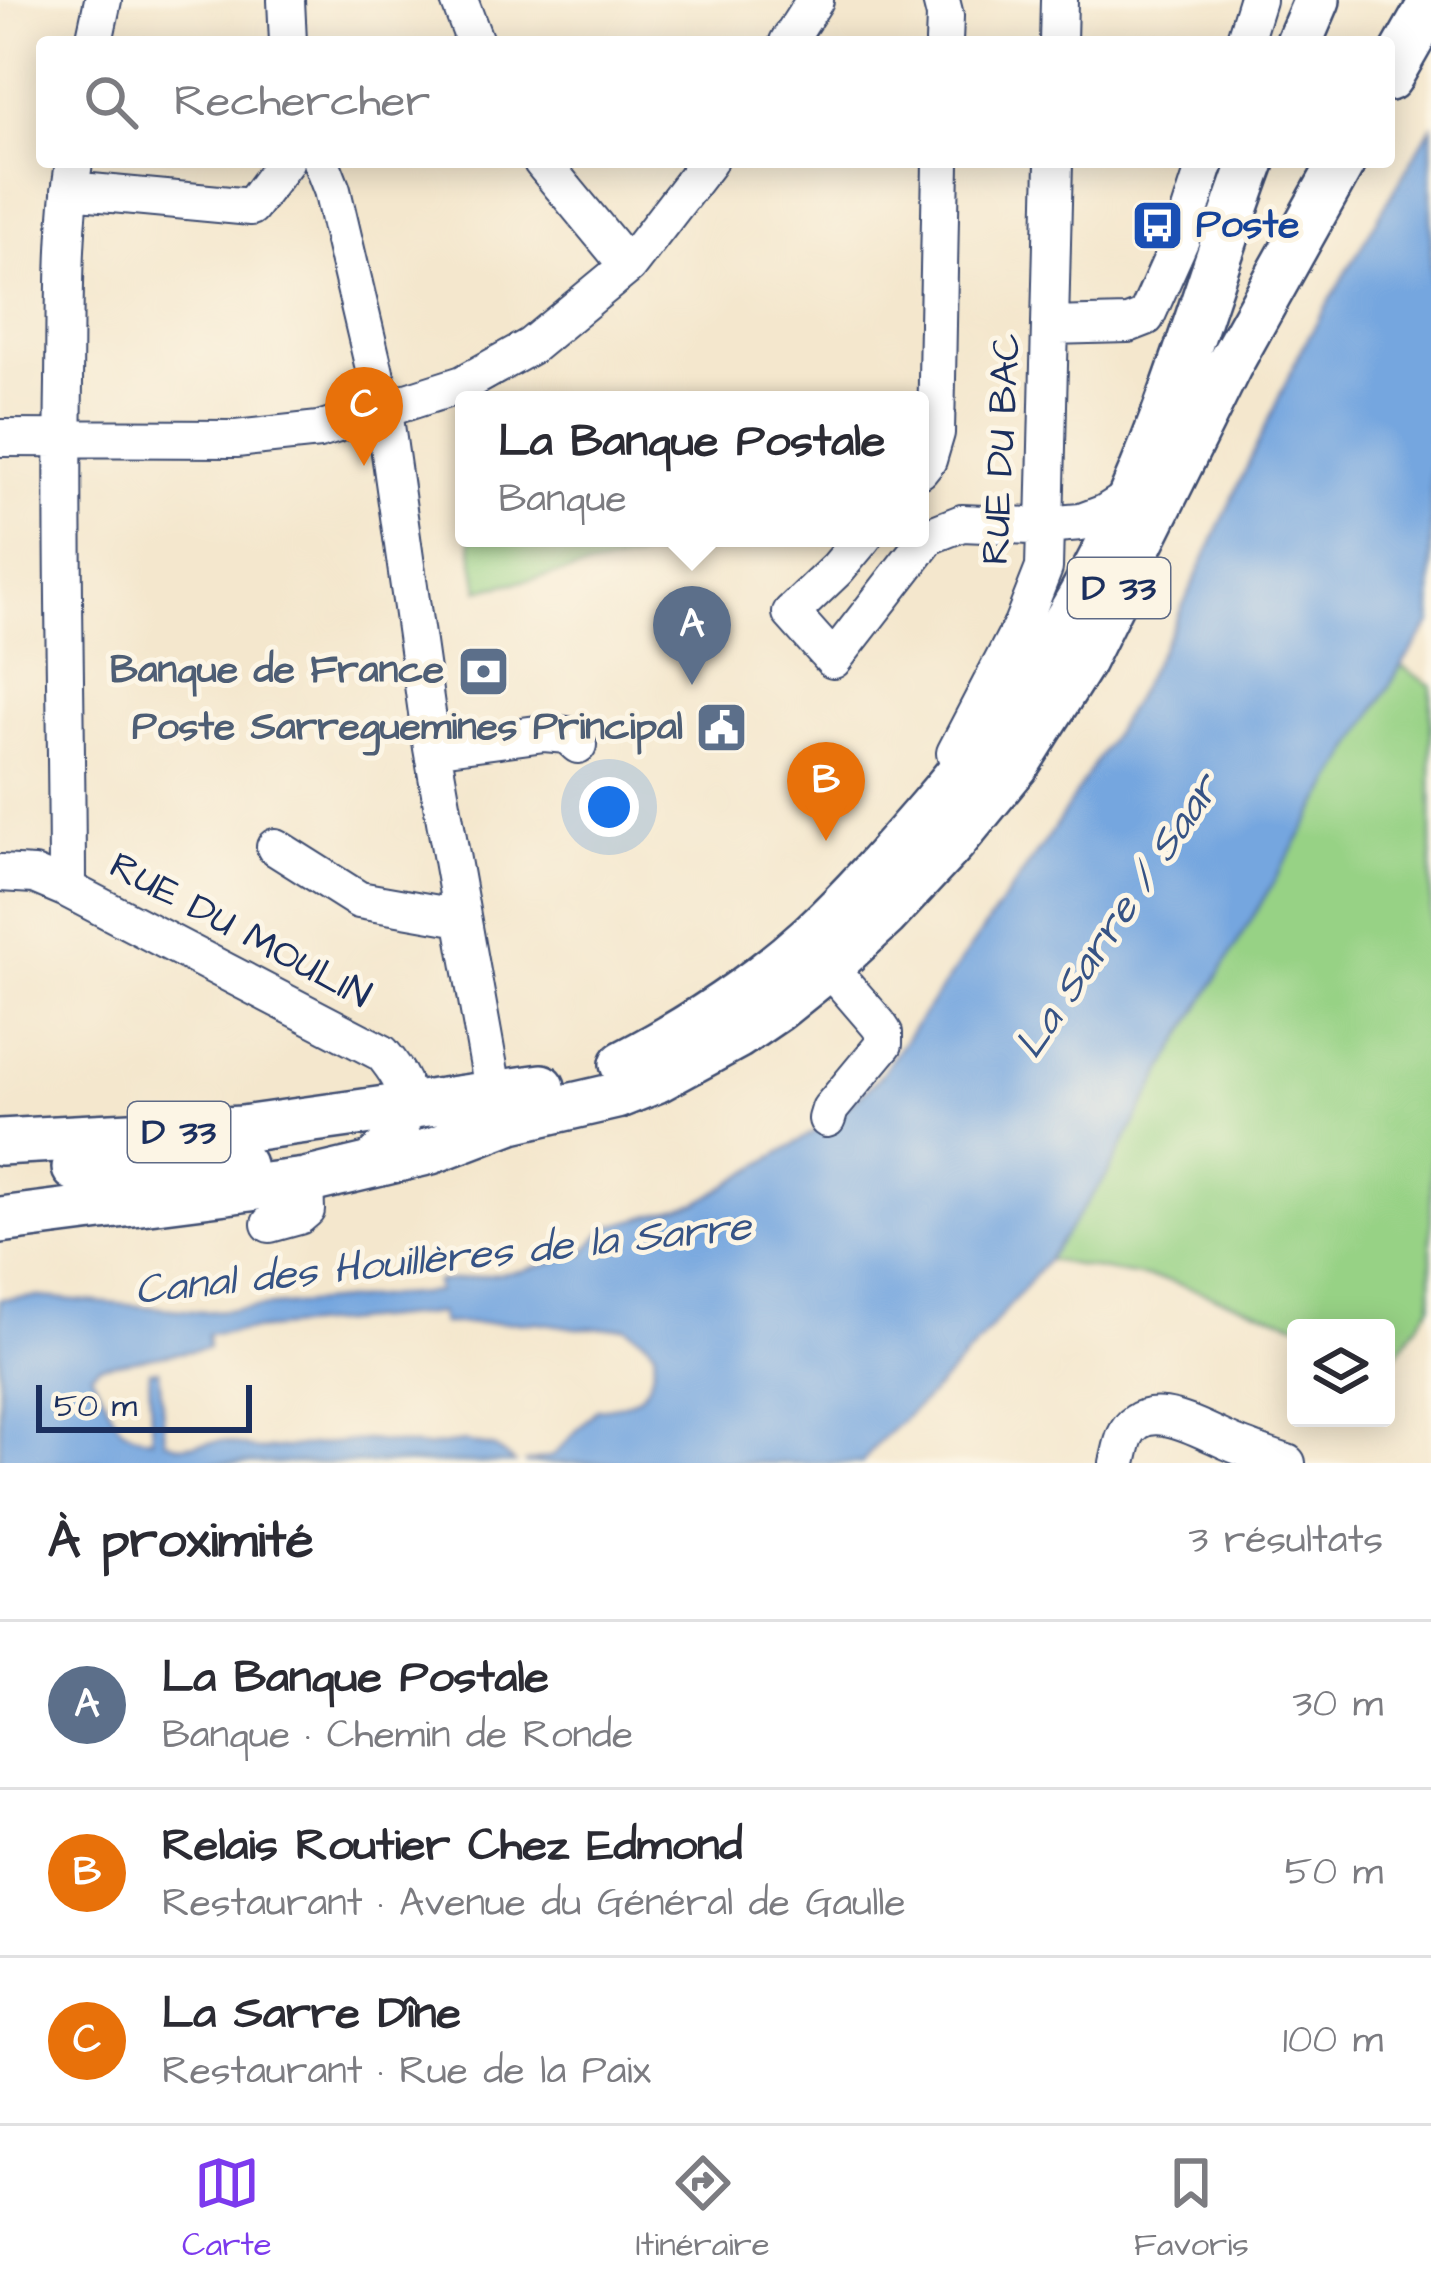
<!DOCTYPE html>
<html lang="fr">
<head>
<meta charset="utf-8">
<style>
	body { margin:0; font-family:"Architects Daughter",sans-serif; background:#f7f7f7; color:#2b2b33 }
	.controls { position:absolute; right:36px; bottom:36px; display:grid; overflow:hidden; border-radius:12px; box-shadow:0 6px 30px #0003 }
	.controls button { width:108px; height:108px; display:grid; place-items:center; padding:0; border:0; border-bottom:3px solid #e1e1e2; background:#fff; color:#2b2b33; font:60px sans-serif }
	.scale { position:absolute; left:36px; bottom:30px; width:216px; box-sizing:border-box; padding-left:12px; border:6px solid #1b2f5e; border-top:0; font-size:33px; line-height:42px; white-space:nowrap; color:#1b2f5e; -webkit-text-stroke:9px #fcf5e5; paint-order:stroke }
	.you { position:absolute; left:609px; top:807px; width:42px; height:42px; margin:-30px; border:9px solid #fff; border-radius:50%; background:#1a73e8; box-shadow:0 0 0 18px #1a73e833 }
	.badge { display:grid; place-items:center; width:78px; height:78px; border-radius:50%; background:#7c3aed; color:#fff; font-size:39px; font-weight:700 }
	.pin { position:absolute; translate:-50% -99px; filter:drop-shadow(0 3px 6px #0008) }
	.pin::after { content:''; position:absolute; top:63px; width:42px; height:36px; background:inherit; clip-path:polygon(0 0,100% 0,50% 100%) }
	.popup { position:absolute; left:455px; top:391px; width:474px; height:156px; box-sizing:border-box; display:grid; place-content:center; border-radius:12px; background:#fff; filter:drop-shadow(0 3px 9px #0005); font-size:39px; white-space:nowrap; color:#7c7c81 }
	.popup b { font-size:45px; color:#2b2b33 }
	.popup::after { content:''; position:absolute; left:50%; top:100%; margin-left:-24px; border:24px solid transparent; border-top-color:#fff }
	.list { margin:0; padding:0; list-style:none }
	h2 { display:flex; justify-content:space-between; align-items:center; height:156px; margin:0; padding:0 48px; font-size:51px }
	h2 small { font-size:39px; font-weight:400; color:#7c7c81 }
	.list li { display:grid; grid-template-columns:78px 1fr auto; gap:36px; align-items:center; box-sizing:border-box; height:168px; padding:0 48px; border-top:3px solid #e1e1e2 }
	.list b { display:block; font-size:45px; white-space:nowrap }
	.list p { margin:0; font-size:39px; white-space:nowrap; color:#7c7c81 }
	.list em { font-size:39px; font-style:normal; color:#7c7c81 }
	.icon { flex:none; width:66px; height:66px; fill:none; stroke:currentColor; stroke-width:2; stroke-linecap:round; stroke-linejoin:round }
	.map { position:relative; flex:none; width:1431px; height:1463px; overflow:hidden }
	.search { position:absolute; background:#fff; box-shadow:0 6px 30px #0003; left:36px; right:36px; top:36px; height:132px; display:flex; align-items:center; gap:30px; box-sizing:border-box; padding:0 42px; border-radius:12px; color:#7c7c81; font-size:45px }
	.sheet { height:660px; background:#fff }
	nav { display:flex; justify-content:space-around; align-items:center; box-sizing:border-box; height:168px; border-top:3px solid #e1e1e2; background:#fff; font-size:33px; color:#7c7c81 }
	nav a { display:grid; justify-items:center; gap:6px }
	nav .on { color:#7c3aed }
	.map>svg:first-child { display:block }
	.green { fill:#97d285; stroke:#598072; stroke-width:3 }
	.water { fill:#75a6df; stroke:#486a9e; stroke-width:3 }
	.lines { fill:none; stroke-linecap:round; stroke-linejoin:round }
	.minor-casing { stroke:#3c4b6f; stroke-width:40 }
	.major-casing { stroke:#3c4b6f; stroke-width:50 }
	.minor { stroke:#fff; stroke-width:36 }
	.major { stroke:#fff; stroke-width:45 }
	.labels { text-anchor:middle; dominant-baseline:central; stroke-width:10; stroke-linejoin:round; paint-order:stroke }
	.shield { fill:#fcf5e5; stroke:#5e6a86; stroke-width:3 }
	.shield-label { font-size:36px; font-weight:bold; fill:#1b2f5e }
	.transit-label { font-size:39px; font-weight:bold; fill:#164399; stroke:#fcf5e5; text-anchor:start }
	.street-label { font-size:39px; fill:#1b2f5e; stroke:#fcf5e5 }
	.service-label { font-size:39px; font-weight:bold; fill:#4e5e75; stroke:#fcf5e5; text-anchor:end }
	.water-label { font-size:42px; font-style:italic; fill:#365385; stroke:#fcf5e5 }
</style>
</head>
<body>
<div class="map">
<svg width="1431" height="1463" viewBox="0 0 1431 1463">
	<rect width="100%" height="100%" fill="#fcf5e5"/>
	<filter id="ink" filterUnits="userSpaceOnUse"><feTurbulence type="fractalNoise" baseFrequency=".00833" numOctaves="2"/><feDisplacementMap in="SourceGraphic" scale="24" xChannelSelector="R" yChannelSelector="G"/><feConvolveMatrix kernelMatrix="1 2 1 2 8 2 1 2 1" color-interpolation-filters="sRGB"/></filter>
	<filter id="wash" filterUnits="userSpaceOnUse"><feTurbulence type="fractalNoise" baseFrequency=".004" numOctaves="4" result="noise"/><feDisplacementMap in="SourceGraphic" scale="48" xChannelSelector="R" yChannelSelector="G"/><feGaussianBlur stdDeviation="2.7" result="paint"/><feColorMatrix in="noise" values="0 0 0 0 0 0 0 0 0 0 0 0 0 0 0 0 0 1.4 0 .05"/><feComposite in="paint" operator="in"/></filter>
	<g filter="url(#wash)">
		<rect width="100%" height="100%" fill="#f4e7cd"/>
		<path class="green" d="M470 538H668L676 550 479 590Z
			M1401 666 1431 685V1305L1395 1356 1386 1353V1328H1311L1169 1281 1047 1260 1107 1175 1173 1052Z"/>
		<path class="water" d="M1431 127V623L1401 666 1173 1052 1107 1175 1047 1260 981 1340 931 1394 878 1442 862 1463H524L553 1456 597 1409C638 1406 654 1392 655 1350L647 1341 626 1327 577 1328 537 1322 442 1324 440 1313 207 1334 208 1348 99 1366 91 1373C95 1383 101 1391 106 1401 117 1426 124 1435 152 1439L149 1371 159 1370 165 1441 180 1446 223 1441 259 1450 366 1440 424 1447 465 1442 495 1448 515 1463H0V1299L40 1297 203 1312 437 1292 436 1282 521 1271 583 1254 607 1227 698 1203 827 1124 877 1080 1054 829 1132 703 1172 629 1300 352Z"/>
	</g>
	<g filter="url(#ink)">
		<g class="lines">
			<defs>
				<path id="minor" d="M286 0 288 42
					M459 0 475 42
					M941 0 945 16 944 42
					M94 42 103 0
					M788 42 815 0
					M1058 42 1059 0
					M1244 42 1257 0
					M321 162 332 190 384 411 432 748 494 1095
					M542 162 628 266
					M70 190 251 207 285 162
					M1050 326 1128 324 1146 317 1181 239 1206 162
					M0 438 236 439 319 430 463 384 531 346 628 266 708 162
					M920 470 928 460 936 433 941 162
					M863 538 837 569 791 613 833 660 929 536 962 523 1032 526 1081 522 1105 513 1132 496
					M432 748 544 733 567 735 578 745
					M955 753 1022 624 1044 568 1054 162
					M275 847 359 900 461 918
					M0 873 34 875 67 889 382 1053C419 1097 413 1118 375 1156
					M67 889C67 720 61 551 64 382 65 309 63 234 74 162
					M827 1119 830 1109 884 1044V1033L878 1024 829 967
					M270 1224 299 1216 306 1210 305 1181
					M1118 1463C1122 1448 1123 1431 1137 1422 1162 1404 1209 1434 1234 1444 1251 1451 1269 1457 1287 1463"/>
				<path id="major" d="M1299 42 1317 0
					M1389 78 1431 4
					M623 1064C690 1029 755 987 811 936 853 897 891 853 929 809 1010 715 1081 611 1131 497 1179 388 1211 273 1252 162
					M0 1142 242 1129 542 1087
					M75 1168 242 1165
					M0 1220 305 1181 431 1151 512 1120 616 1096 656 1080 737 1036 778 1008 829 967 885 915 953 842 1016 765 1082 661 1229 365 1342 162"/>
			</defs>
			<use href="#minor" class="minor-casing"/>
			<use href="#major" class="major-casing"/>
			<use href="#minor" class="minor"/>
			<use href="#major" class="major"/>
		</g>
	</g>
	<defs>
		<symbol id="bus-square" viewBox="-11 -11 22 22"><rect x="-9" y="-9" width="18" height="18" rx="4" fill="#1a4fb4" stroke="#fcf5e5"/><path d="M-5-6H5V4H4V6H2V4H-2V6H-4V4H-5ZM-3.5-4V0h7V-4ZM-3.5 1.2v1.5H-2V1.2ZM2 1.2v1.5H3.5V1.2Z" fill="#fff"/></symbol>
		<symbol id="bank-square" viewBox="-11 -11 22 22"><rect x="-9" y="-9" width="18" height="18" rx="4" fill="#5c6f8a" stroke="#fcf5e5"/><path d="M-6-4H6V4H-6ZM0-2.3a2.3 2.3 0 1 0 0 4.6a2.3 2.3 0 1 0 0-4.6Z" fill="#fff"/></symbol>
		<symbol id="civic-square" viewBox="-11 -11 22 22"><rect x="-9" y="-9" width="18" height="18" rx="4" fill="#5c6f8a" stroke="#fcf5e5"/><path d="M-.6-6.5H3V-4.5H.6V-3L4-1V1h2V6H-6V1h2V-1L-.6-3ZM-1.2 2.5V6h2.4V2.5Z" fill="#fff"/></symbol>
	</defs>
	<g fill-rule="evenodd">
		<use href="#bus-square" x="1128" y="196" width="59" height="59"/>
		<use href="#bank-square" x="454" y="642" width="59" height="59"/>
		<use href="#civic-square" x="692" y="698" width="59" height="59"/>
	</g>
	<g class="labels">
		<g class="shield">
			<rect x="1068" y="558" width="102" height="60" rx="9"/>
			<rect x="128" y="1102" width="102" height="60" rx="9"/>
		</g>
		<g class="shield-label">
			<text x="1119" y="588">D 33</text>
			<text x="179" y="1132">D 33</text>
		</g>
		<g class="transit-label">
			<text x="1196" y="226">Poste</text>
		</g>
		<g class="street-label">
			<text transform="translate(1002 449) rotate(-87)">RUE DU BAC</text>
			<text transform="translate(240 931) rotate(28)">RUE DU MOULIN</text>
		</g>
		<g class="service-label">
			<text x="444" y="671">Banque de France</text>
			<text x="683" y="728">Poste Sarreguemines Principal</text>
		</g>
		<g class="water-label">
			<text transform="translate(1118 917) rotate(-56)">La Sarre / Saar</text>
			<text transform="translate(443 1259) rotate(-6)">Canal des Houillères de la Sarre</text>
		</g>
	</g>
</svg>
<div class="controls">
<button><svg class="icon" aria-label="layers" viewBox="0 0 24 24"><path d="M12 4l9 5-9 5-9-5zM3 14l9 5 9-5"/></svg></button>
</div>
<div class="scale">50 m</div>
<div class="you"></div>
<div class="pin badge" style="left:692px;top:685px;background:#5c6f8a">A</div>
<div class="popup"><b>La Banque Postale</b>Banque</div>
<div class="pin badge" style="left:826px;top:841px;background:#e8710a">B</div>
<div class="pin badge" style="left:364px;top:466px;background:#e8710a">C</div>
<div class="search"><svg class="icon" aria-label="search" viewBox="0 0 24 24"><circle cx="10" cy="10" r="6"/><path d="M15 15l6 6"/></svg>Rechercher</div>
</div>
<section class="sheet">
<h2>À proximité<small>3 résultats</small></h2>
<ul class="list">
<li><span class="badge" style="background:#5c6f8a">A</span><div><b>La Banque Postale</b><p>Banque · Chemin de Ronde</p></div><em>30 m</em></li>
<li><span class="badge" style="background:#e8710a">B</span><div><b>Relais Routier Chez Edmond</b><p>Restaurant · Avenue du Général de Gaulle</p></div><em>50 m</em></li>
<li><span class="badge" style="background:#e8710a">C</span><div><b>La Sarre Dîne</b><p>Restaurant · Rue de la Paix</p></div><em>100 m</em></li>
</ul>
</section>
<nav>
<a class="on"><svg class="icon" aria-label="map" viewBox="0 0 24 24"><path d="M3 6l6-2 6 2 6-2v14l-6 2-6-2-6 2zM9 4v14M15 6v14"/></svg>Carte</a>
<a><svg class="icon" aria-label="directions" viewBox="0 0 24 24"><path d="M12 3l9 9-9 9-9-9zM9 14v-3h6M13 9l2 2-2 2"/></svg>Itinéraire</a>
<a><svg class="icon" aria-label="saved" viewBox="0 0 24 24"><path d="M7 4h10v16l-5-4-5 4z"/></svg>Favoris</a>
</nav>
</body>
</html>
